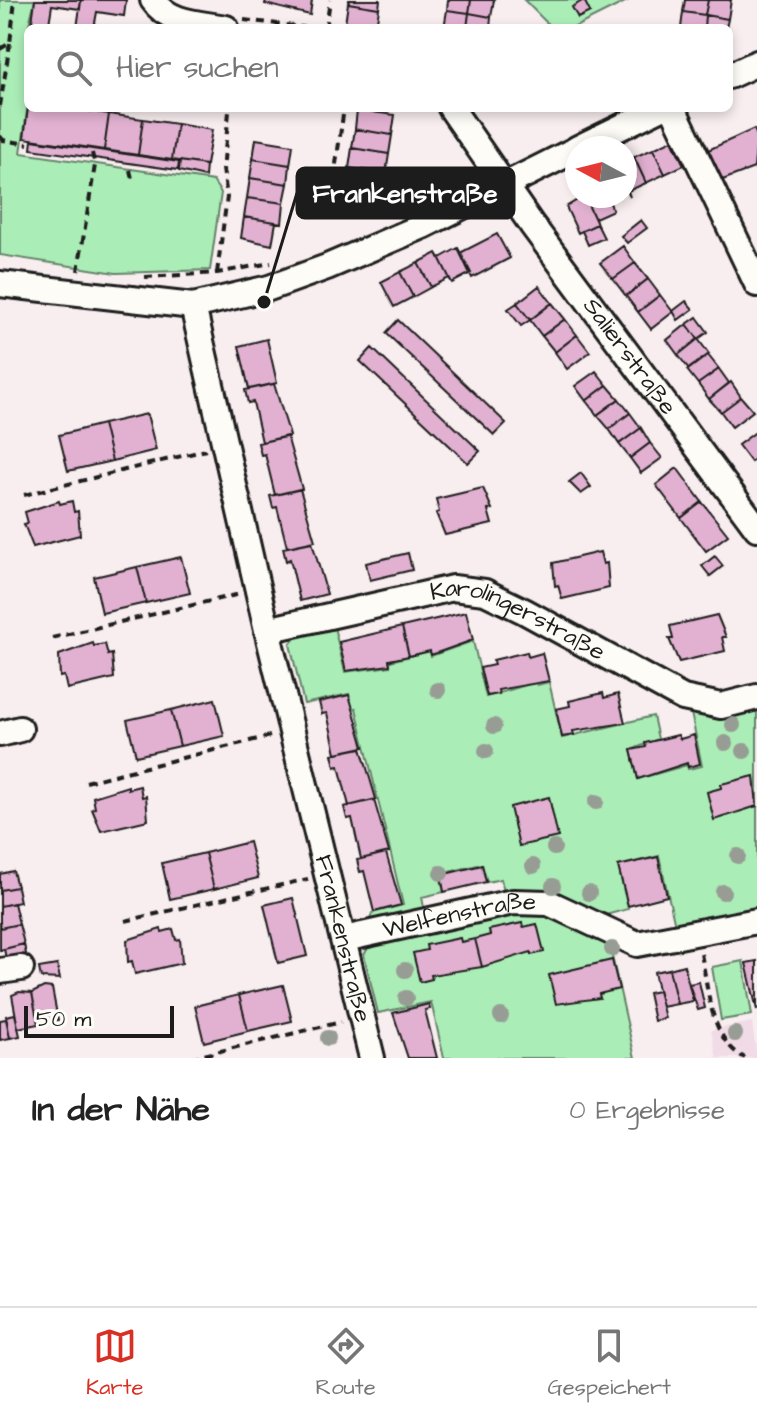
<!DOCTYPE html>
<html lang="de">
<head>
<meta charset="utf-8">
<style>
	body { margin:0; font-family:"Architects Daughter",sans-serif; background:#f6f6f6; color:#222 }
	.compass { position:absolute; left:565px; top:136px; width:72px; height:72px; border-radius:50%; background:#fff; box-shadow:0 4px 12px #0003; rotate:277deg }
	.scale { position:absolute; left:24px; bottom:20px; width:150px; box-sizing:border-box; padding-left:8px; border:4px solid #1c1c1c; border-top:0; font-size:22px; line-height:28px; white-space:nowrap; color:#1c1c1c; -webkit-text-stroke:6px #fdfcf7; paint-order:stroke }
	.list { margin:0; padding:0; list-style:none }
	h2 { display:flex; justify-content:space-between; align-items:center; height:104px; margin:0; padding:0 32px; font-size:34px }
	h2 small { font-size:26px; font-weight:400; color:#767676 }
	.icon { flex:none; width:44px; height:44px; fill:none; stroke:currentColor; stroke-width:2; stroke-linecap:round; stroke-linejoin:round }
	.map { position:relative; flex:none; width:757px; height:1058px; overflow:hidden }
	.search { position:absolute; background:#fff; box-shadow:0 4px 12px #0003; left:24px; right:24px; top:24px; height:88px; display:flex; align-items:center; gap:20px; box-sizing:border-box; padding:0 28px; border-radius:12px; color:#767676; font-size:30px }
	.sheet { height:248px; background:#fff }
	nav { display:flex; justify-content:space-around; align-items:center; box-sizing:border-box; height:112px; border-top:2px solid #e0e0e0; background:#fff; font-size:22px; color:#767676 }
	nav a { display:grid; justify-items:center; gap:4px }
	nav .on { color:#d93025 }
	.map>svg:first-child { display:block }
	.built { fill:#f1dbe6 }
	.green { fill:#abedb7; stroke:#64846a; stroke-width:2 }
	.building { fill:#e2b1d1; stroke:#1c1c1c; stroke-width:2 }
	.lines { fill:none; stroke-linecap:round; stroke-linejoin:round }
	.minor-casing { stroke:#1c1c1c; stroke-width:30 }
	.path { stroke:#1c1c1c; stroke-width:4; stroke-dasharray:8 6; stroke-linecap:butt }
	.minor { stroke:#fdfcf7; stroke-width:24 }
	.tree { fill:#979d94 }
	.labels { text-anchor:middle; dominant-baseline:central; stroke-width:8; stroke-linejoin:round; paint-order:stroke }
	.street-label { font-size:24px; fill:#1c1c1c; stroke:#fdfcf7 }
	.leader { fill:none; stroke:#1c1c1c; stroke-width:3 }
	.callout-dot { fill:#1c1c1c; stroke:#fdfcf7; stroke-width:3 }
	.callout { fill:#1c1c1c; stroke:#1c1c1c; stroke-width:3 }
	.callout-label { font-size:26px; text-anchor:middle; font-weight:bold; fill:#fff }
</style>
</head>
<body>
<div class="map">
<svg width="757" height="1058" viewBox="0 0 757 1058">
	<rect width="100%" height="100%" fill="#f8edef"/>
	<filter id="ink" filterUnits="userSpaceOnUse"><feTurbulence type="fractalNoise" baseFrequency=".0125" numOctaves="2"/><feDisplacementMap in="SourceGraphic" scale="16" xChannelSelector="R" yChannelSelector="G"/><feConvolveMatrix kernelMatrix="1 2 1 2 8 2 1 2 1" color-interpolation-filters="sRGB"/></filter>
	<g filter="url(#ink)">
		<path class="built" d="M752 1022 757 1058H717L711 1030Z"/>
		<path class="green" d="M0 0H35L28 28V104L21 153 213 181 221 193 210 270 116 273 0 255Z
			M524 0H629L573 28H552Z
			M334 627 345 672 390 666V661L430 651 431 656 473 641 486 697 536 682 537 685 549 682 562 738 653 716 658 739 631 750 638 779 687 765 688 769 702 766 691 713 721 718 757 710V908L675 925 659 856 618 866 628 909 602 916 562 897 505 896 501 879 487 882 482 864 440 874 444 892 422 897 425 913 368 926 372 913 403 905 356 708 352 709 349 694 304 704 290 644 297 636Z
			M527 911 553 916 609 943 635 1058H444L431 1002 378 1013 364 955 368 948Z
			M743 961 752 1015 721 1020 712 967Z"/>
		<path class="building" d="M35 0H81L80 9 52 5 49 24 32 22Z
			M81 0H126L124 16 97 12 94 28H77Z
			M266 0H312L310 15 265 4Z
			M349 0H380L379 8 348 3Z
			M448 0H471L469 13 447 10Z
			M471 0H494L491 17 469 13Z
			M584 0 590 12 578 18 572 7Z
			M685 0H708L705 15 683 12Z
			M708 0H731L728 19 705 15Z
			M348 3 379 8 376 28 345 24Z
			M447 10 469 13 467 28H444Z
			M683 12 705 15 704 28H681Z
			M469 13 491 17 490 28H467Z
			M705 15 728 19 726 28H704Z
			M28 108H69L109 114 104 150 24 138Z
			M357 110 395 115 392 135 355 129Z
			M109 114 143 119 138 155 104 150Z
			M143 119 177 124 172 160 138 155Z
			M177 124 212 130 206 165 172 160Z
			M355 129 392 135 389 154 352 148Z
			M754 129 757 136 754 168 720 181 706 151Z
			M256 139 293 145 290 165 253 159Z
			M32 140 179 162 178 170 31 149Z
			M672 140 684 165 665 174 653 149Z
			M352 148 389 154 386 173 349 168Z
			M653 149 665 174 646 183 634 157Z
			M634 157 646 183 628 191 630 197 625 186V162Z
			M253 159 290 165 288 184 250 178Z
			M180 161 206 165 205 177 179 171Z
			M250 178 288 184 284 203 247 198Z
			M584 196H607L613 210 595 218 597 224Z
			M584 196 597 224 578 233 566 207Z
			M247 198 284 203 282 223 244 217Z
			M244 217 276 222 272 245 241 238Z
			M641 220 647 228 627 243 621 236Z
			M597 224 604 238 588 245 582 231Z
			M497 234 510 258 472 278 460 253Z
			M623 246 635 263 613 279 600 263Z
			M458 248 471 273 452 283 437 253 440 258Z
			M437 253 452 283 449 278 431 287 418 263Z
			M418 263 431 287 413 297 400 272Z
			M635 263 648 279 626 296 613 279Z
			M400 272 413 297 394 307 381 282Z
			M648 279 660 295 638 312 626 296Z
			M539 286 552 303 530 320 517 303Z
			M660 295 673 312 651 329 638 312Z
			M686 301 693 309 678 320 673 311Z
			M517 303 530 320 521 326 508 309Z
			M552 303 565 319 542 336 530 320Z
			M697 317 708 332 698 339 687 324Z
			M565 319 577 335 555 352 542 336Z
			M398 320 506 423 494 435 386 333Z
			M687 324 698 339 678 355 667 340Z
			M577 335 590 352 567 369 555 352Z
			M267 339 277 383 249 389 239 346Z
			M698 339 709 354 689 369 678 355Z
			M372 348 480 451 468 463 360 361Z
			M708 355 719 369 698 384 687 370Z
			M719 369 729 383 709 399 698 384Z
			M596 371 607 385 586 401 575 386Z
			M731 382 741 397 721 412 709 399Z
			M274 384 290 436 262 442 253 402 248 403 245 390Z
			M607 385 619 399 597 415 586 401Z
			M741 397 753 411 732 427 721 412Z
			M619 399 630 413 609 429 597 415Z
			M630 413 641 428 619 444 609 429Z
			M147 414 156 450 112 461 103 424Z
			M103 424 112 461 68 471 59 435Z
			M641 428 650 443 630 458 619 444Z
			M757 431V457L751 462 738 445Z
			M287 436 302 489 275 495 265 454 261 455 258 443Z
			M650 443 662 458 641 473 630 458Z
			M677 468 702 502 681 518 656 485Z
			M581 473 591 487 581 494 569 482Z
			M483 488 492 509 488 510 492 524 445 535 436 513 439 512 436 499Z
			M300 489 315 541 287 547 277 507 273 508 270 496Z
			M59 501 60 504 72 501 74 512 78 511 80 535 33 547 24 524 28 523 25 512Z
			M702 502 728 535 706 551 681 518Z
			M312 542 327 594 300 601 290 559 286 561 283 548Z
			M600 552 603 564 607 563 609 588 562 599 558 585 555 586 553 563Z
			M408 553 412 570 370 580 366 563Z
			M715 556 723 566 710 576 702 566Z
			M181 557 190 593 146 603 137 567Z
			M137 567 146 603 102 613 94 577Z
			M466 612 473 640 431 655 430 651 409 656 402 627Z
			M717 615 726 637H722L725 651 679 662 669 639H673L670 626Z
			M402 627 409 656 389 660 390 665 346 671 339 642Z
			M93 643 94 646 105 644 108 655 112 654 114 678 67 689 64 676 60 677 59 655Z
			M527 652 528 657 542 653 549 681 498 690 499 694 487 696 480 668 494 665 493 660Z
			M603 693 604 698 618 694 625 723 573 731 574 735 562 737 556 709 570 706 569 701Z
			M349 695 364 747 336 753 327 713 322 714 319 702Z
			M215 699 224 736 180 746 171 710Z
			M171 710 180 746 136 756 127 720Z
			M678 735 680 739 694 735 700 764 688 767 687 763 638 779 631 750 646 747 645 743Z
			M361 748 376 799 349 806 339 766 335 767 332 754Z
			M754 776 757 806 714 820 707 792 721 788V784Z
			M128 786V789L140 786 142 797 146 796 148 820 101 831 92 809 95 808 93 797Z
			M549 797 558 837 519 846 510 807Z
			M374 800 389 852 361 859 352 818 347 819 344 807Z
			M249 842 258 878 214 889 205 853Z
			M205 853 214 889 170 899 162 863Z
			M386 853 401 905 374 912 364 871 360 872 357 860Z
			M658 857 667 896 628 906 618 866Z
			M482 865 486 882 444 892 441 875Z
			M13 871 17 887 0 890V874Z
			M17 887 20 902 0 906V890Z
			M293 898 307 956 278 963 264 905Z
			M14 903 19 924 0 928V906Z
			M522 923 523 927 537 924 544 952 531 955V952L482 967 475 939 490 935 489 930Z
			M19 924 24 944 0 950V928Z
			M161 929 162 932 173 929 176 940 180 939 182 963 135 974 132 961 128 962 127 940Z
			M460 938 461 942 475 939 482 967 431 975 432 979 420 982 413 953 427 950 426 945Z
			M24 944 27 959 7 963 4 949Z
			M612 960 619 989 599 994 600 998 556 1004 549 975Z
			M757 961V1010L746 963Z
			M57 965 60 979 41 978 39 968Z
			M684 965 693 1001 677 1004 669 969Z
			M669 969 677 1004 662 1007 654 972Z
			M699 982 705 1008 698 1010 689 984Z
			M283 985 292 1021 248 1031 239 995Z
			M44 987 52 988 58 1020 38 1024 32 993Z
			M658 991 665 1018 654 1021 648 993Z
			M19 992 32 993 38 1024 18 1028 12 995Z
			M239 995 248 1031 204 1042 195 1006Z
			M429 1004 430 1009 425 1010 437 1058H408L393 1013Z
			M15 1014 20 1036 10 1038 6 1016Z
			M6 1019 10 1038 0 1040V1020Z"/>
		<g class="lines">
			<defs>
				<g id="minor">
					<path d="M153 0C169 24 200 23 226 28"/>
					<path d="M729 76 757 63"/>
					<path id="s1" d="M451 108 532 225 757 528"/>
					<path d="M673 108 757 284"/>
					<path d="M578 148 660 108"/>
					<path d="M0 284 193 306 269 288 327 267 423 226 577 149"/>
					<path id="s2" d="M193 306 267 630 372 1058"/>
					<path id="s3" d="M267 630 453 588 485 592 524 611 683 698 721 706 757 697"/>
					<path d="M0 734 20 729"/>
					<path id="s4" d="M344 939 513 902 549 903 637 944 757 921"/>
					<path d="M0 971 21 968"/>
				</g>
			</defs>
			<use href="#minor" class="minor-casing"/>
			<path class="path" d="M244 20 311 28
				M326 28 330 0
				M0 49 10 43 15 0
				M0 106 10 43
				M0 136 3 140 28 144
				M130 170 133 183
				M330 206 344 108
				M78 271 95 165 92 153
				M217 273 227 197 223 169 229 112
				M145 277 217 273 271 263
				M24 495 206 450
				M52 638 240 594
				M86 782 270 736
				M125 921 308 879
				M701 954C709 990 709 1039 745 1058
				M191 1058 341 1022"/>
			<use href="#minor" class="minor"/>
		</g>
		<g class="tree">
			<circle cx="438" cy="690" r="8"/>
			<circle cx="733" cy="725" r="8"/>
			<circle cx="494" cy="726" r="8"/>
			<circle cx="725" cy="743" r="8"/>
			<circle cx="486" cy="751" r="8"/>
			<circle cx="744" cy="751" r="8"/>
			<circle cx="596" cy="802" r="8"/>
			<circle cx="554" cy="848" r="8"/>
			<circle cx="738" cy="856" r="8"/>
			<circle cx="533" cy="866" r="8"/>
			<circle cx="441" cy="873" r="8"/>
			<circle cx="553" cy="886" r="8"/>
			<circle cx="723" cy="892" r="8"/>
			<circle cx="589" cy="893" r="8"/>
			<circle cx="612" cy="949" r="8"/>
			<circle cx="405" cy="970" r="8"/>
			<circle cx="406" cy="998" r="8"/>
			<circle cx="501" cy="1016" r="8"/>
			<circle cx="735" cy="1034" r="8"/>
			<circle cx="328" cy="1038" r="8"/>
		</g>
	</g>
	<g class="labels">
		<g class="street-label">
			<text stroke="none"><textPath href="#s1" startOffset="306">Salierstraße</textPath></text>
			<text stroke="none"><textPath href="#s3" startOffset="262">Karolingerstraße</textPath></text>
			<text stroke="none"><textPath href="#s4" startOffset="118">Welfenstraße</textPath></text>
			<text stroke="none"><textPath href="#s2" startOffset="650">Frankenstraße</textPath></text>
		</g>
	</g>
	<path class="leader" d="M264 302L297 193"/>
	<circle class="callout-dot" cx="264" cy="302" r="8"/>
	<rect class="callout" x="297" y="168" width="217" height="50" rx="8"/>
	<g class="callout-label">
		<text x="405" y="202">Frankenstraße</text>
	</g>
</svg>
<svg class="compass" viewBox="-18 -18 36 36"><path d="M0-13l5 13h-10z" fill="#e53935"/><path d="M0 13l5-13h-10z" fill="#767676"/></svg>
<div class="scale">50 m</div>
<div class="search"><svg class="icon" aria-label="search" viewBox="0 0 24 24"><circle cx="10" cy="10" r="6"/><path d="M15 15l6 6"/></svg>Hier suchen</div>
</div>
<section class="sheet">
<h2>In der Nähe<small>0 Ergebnisse</small></h2>
<ul class="list">
</ul>
</section>
<nav>
<a class="on"><svg class="icon" aria-label="map" viewBox="0 0 24 24"><path d="M3 6l6-2 6 2 6-2v14l-6 2-6-2-6 2zM9 4v14M15 6v14"/></svg>Karte</a>
<a><svg class="icon" aria-label="directions" viewBox="0 0 24 24"><path d="M12 3l9 9-9 9-9-9zM9 14v-3h6M13 9l2 2-2 2"/></svg>Route</a>
<a><svg class="icon" aria-label="saved" viewBox="0 0 24 24"><path d="M7 4h10v16l-5-4-5 4z"/></svg>Gespeichert</a>
</nav>
</body>
</html>
